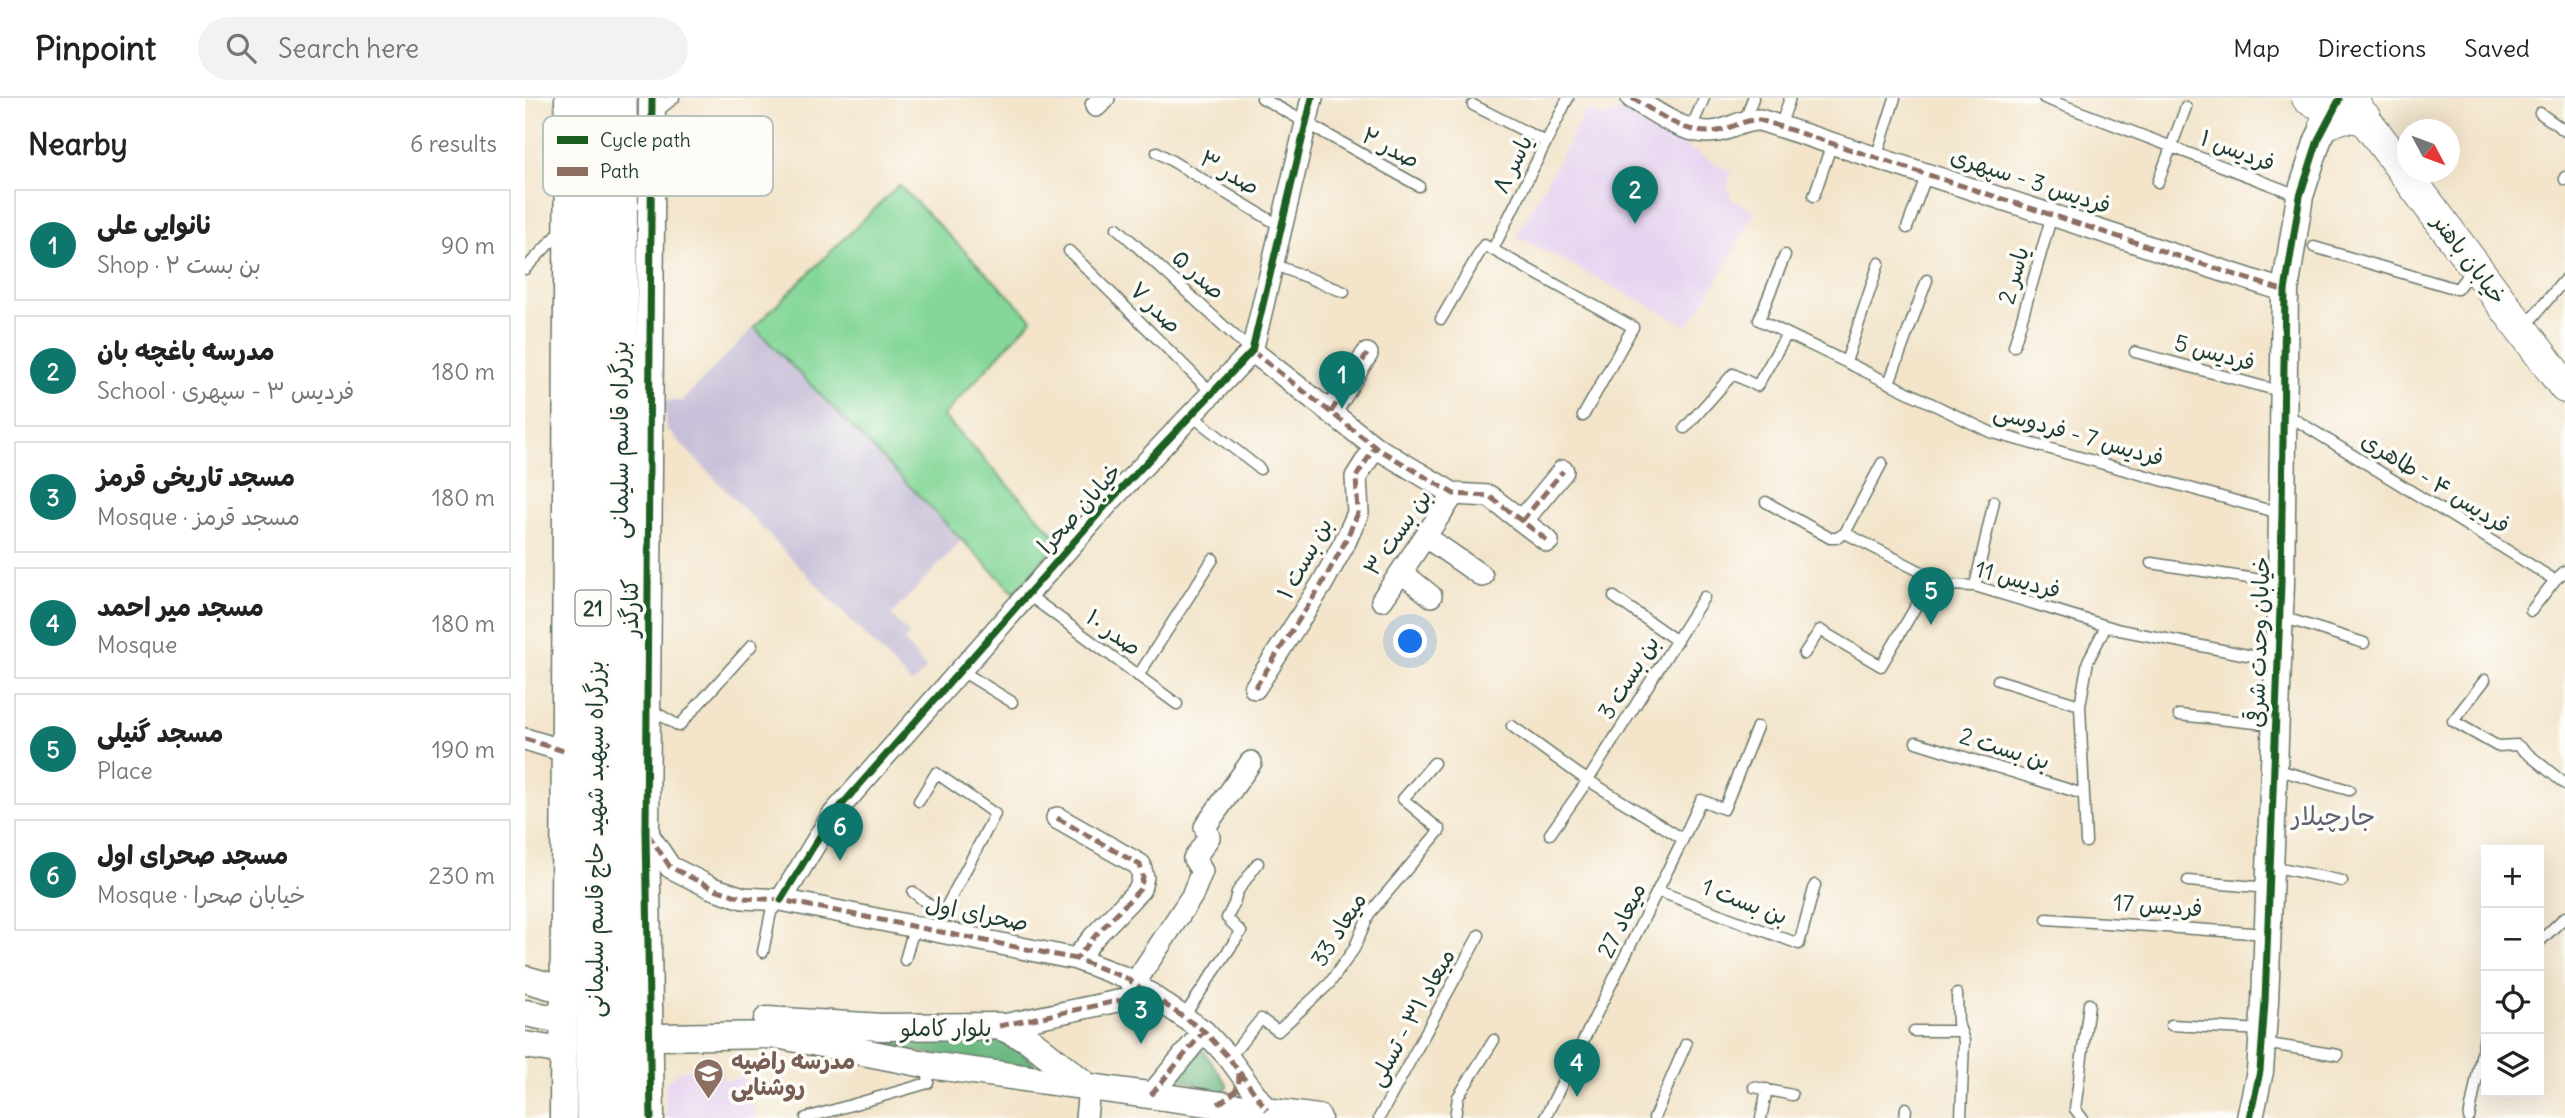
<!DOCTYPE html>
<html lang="en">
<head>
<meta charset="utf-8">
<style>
	body { margin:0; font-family:Delius,"Playpen Sans Arabic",sans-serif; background:#f2f2f2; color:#222 }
	.controls { position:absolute; right:21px; bottom:21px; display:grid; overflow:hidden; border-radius:0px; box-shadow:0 7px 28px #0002 }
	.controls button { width:63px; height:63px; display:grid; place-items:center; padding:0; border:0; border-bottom:2px solid #e0e0e0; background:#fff; color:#222; font:35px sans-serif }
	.compass { position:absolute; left:1872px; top:21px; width:63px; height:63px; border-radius:50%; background:#fff; box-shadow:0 7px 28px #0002; rotate:131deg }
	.you { position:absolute; left:886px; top:544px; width:24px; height:24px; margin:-18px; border:5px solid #fff; border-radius:50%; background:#1a73e8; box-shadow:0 0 0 10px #1a73e833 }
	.badge { display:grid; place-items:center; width:46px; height:46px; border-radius:50%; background:#0f766e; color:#fff; font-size:23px; font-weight:700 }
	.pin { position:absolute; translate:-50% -58px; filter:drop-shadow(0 2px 4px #0008) }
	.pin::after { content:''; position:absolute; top:37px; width:24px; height:21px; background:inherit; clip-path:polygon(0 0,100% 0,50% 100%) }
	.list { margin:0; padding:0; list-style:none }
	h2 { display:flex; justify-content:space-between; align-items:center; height:91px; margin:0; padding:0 28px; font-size:30px }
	h2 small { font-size:23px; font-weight:400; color:#767676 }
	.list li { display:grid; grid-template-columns:46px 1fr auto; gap:21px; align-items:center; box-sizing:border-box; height:112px; margin:0 14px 14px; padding:0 14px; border:2px solid #e0e0e0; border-radius:0px }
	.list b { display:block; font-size:26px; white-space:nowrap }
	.list p { margin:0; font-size:23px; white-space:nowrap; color:#767676 }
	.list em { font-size:23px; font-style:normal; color:#767676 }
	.icon { flex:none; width:38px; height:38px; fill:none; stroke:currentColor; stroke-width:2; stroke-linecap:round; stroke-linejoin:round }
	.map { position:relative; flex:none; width:2040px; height:1020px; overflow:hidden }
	header { display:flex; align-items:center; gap:42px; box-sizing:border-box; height:98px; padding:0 35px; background:#fff; border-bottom:2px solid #e0e0e0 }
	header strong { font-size:33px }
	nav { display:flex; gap:38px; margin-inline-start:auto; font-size:24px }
	.search { width:490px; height:63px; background:#f2f2f2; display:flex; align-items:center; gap:18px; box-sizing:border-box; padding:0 24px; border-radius:38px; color:#767676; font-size:26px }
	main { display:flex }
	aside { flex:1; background:#fff }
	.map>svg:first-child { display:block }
	.built { fill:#e6d3f0 }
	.industrial { fill:#c8c0d8 }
	.green { fill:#85d799; stroke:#528a66; stroke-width:2 }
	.forest { fill:#6cb881; stroke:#467a5a; stroke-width:2 }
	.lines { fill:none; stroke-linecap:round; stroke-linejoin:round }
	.service-casing { stroke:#697768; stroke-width:13 }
	.minor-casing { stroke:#697768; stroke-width:24 }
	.tertiary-casing { stroke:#697768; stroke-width:29 }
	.secondary-casing { stroke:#697768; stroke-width:34 }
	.trunk-casing { stroke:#697768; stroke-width:39 }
	.service { stroke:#fff; stroke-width:10 }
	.minor { stroke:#fff; stroke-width:21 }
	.tertiary { stroke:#fff; stroke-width:26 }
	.secondary { stroke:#fff; stroke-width:32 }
	.trunk { stroke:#fff; stroke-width:37 }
	.quiet { stroke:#8d6e63; stroke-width:5; stroke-dasharray:10 5; stroke-linecap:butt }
	.cycleway-casing { stroke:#fdfcf7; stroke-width:11 }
	.cycleway { stroke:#1b5e20; stroke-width:7 }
	.labels { text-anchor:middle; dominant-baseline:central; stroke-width:7; stroke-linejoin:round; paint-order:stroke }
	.shield { fill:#fdfcf7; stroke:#62766e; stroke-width:2 }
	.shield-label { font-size:21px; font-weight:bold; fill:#1f3d34 }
	.street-label { font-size:23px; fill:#1f3d34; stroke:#fdfcf7 }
	.education-label { font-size:23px; font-weight:bold; fill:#785e54; stroke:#fdfcf7; text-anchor:start }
	.quarter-label { font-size:26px; fill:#5c626f; stroke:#fdfcf7 }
	.key { fill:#fdfcf7; stroke:#bac3bc; stroke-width:2 }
	.key-label { font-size:19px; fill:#1f3d34 }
</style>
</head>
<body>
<header>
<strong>Pinpoint</strong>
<div class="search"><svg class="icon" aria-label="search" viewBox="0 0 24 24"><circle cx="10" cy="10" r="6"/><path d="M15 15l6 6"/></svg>Search here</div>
<nav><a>Map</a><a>Directions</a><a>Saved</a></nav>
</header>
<main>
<aside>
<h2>Nearby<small>6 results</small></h2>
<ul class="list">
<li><span class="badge">1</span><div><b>نانوایی علی</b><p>Shop · بن بست ۲</p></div><em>90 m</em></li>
<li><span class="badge">2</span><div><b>مدرسه باغچه بان</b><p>School · فردیس ۳ - سپهری</p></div><em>180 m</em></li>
<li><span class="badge">3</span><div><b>مسجد تاریخی قرمز</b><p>Mosque · مسجد قرمز</p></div><em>180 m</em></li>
<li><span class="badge">4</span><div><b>مسجد میر احمد</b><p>Mosque</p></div><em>180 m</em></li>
<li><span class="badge">5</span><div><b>مسجد گنیلی</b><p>Place</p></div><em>190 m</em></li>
<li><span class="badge">6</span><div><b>مسجد صحرای اول</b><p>Mosque · خیابان صحرا</p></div><em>230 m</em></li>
</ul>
</aside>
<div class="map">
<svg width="2040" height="1020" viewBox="0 0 2040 1020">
	<rect width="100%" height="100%" fill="#fdfcf7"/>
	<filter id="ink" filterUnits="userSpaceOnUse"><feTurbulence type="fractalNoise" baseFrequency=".0143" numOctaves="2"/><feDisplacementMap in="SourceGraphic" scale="14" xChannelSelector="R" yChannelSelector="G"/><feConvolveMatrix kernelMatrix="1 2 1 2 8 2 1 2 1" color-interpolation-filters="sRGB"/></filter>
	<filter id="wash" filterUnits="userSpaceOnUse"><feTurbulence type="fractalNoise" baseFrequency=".00686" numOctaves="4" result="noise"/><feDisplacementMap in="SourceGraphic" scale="28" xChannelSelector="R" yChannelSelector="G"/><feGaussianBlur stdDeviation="1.57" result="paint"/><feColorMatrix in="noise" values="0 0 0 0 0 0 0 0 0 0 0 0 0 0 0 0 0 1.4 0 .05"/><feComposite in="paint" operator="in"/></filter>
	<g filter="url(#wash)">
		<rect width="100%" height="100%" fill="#f3e4ca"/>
		<path class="built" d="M1099 12 1207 75 1202 90 1206 95 1205 100 1230 114 1191 184 1163 228 991 138 1061 13 1078 19Z
			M195 968 200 983 218 979 232 1020H141V983L157 972Z"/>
		<path class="industrial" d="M229 229 438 441 366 517 384 536 379 543 401 571 387 586 142 331 139 303H157Z"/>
		<path class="green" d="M374 87 507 221 418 318 535 442 489 495 229 229Z"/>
		<path class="forest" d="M287 935 479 938 512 968H474Z
			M677 951 702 986V990L697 996 654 980Z"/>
	</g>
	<g filter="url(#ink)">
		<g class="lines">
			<defs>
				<path id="service" d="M737 0 894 88
					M1519 0 1775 98
					M948 7 1021 44
					M2015 15 2040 33
					M129 16 149 0
					M1220 23 1228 0
					M1255 29 1265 0
					M1165 33 1179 0
					M632 54 757 129
					M1351 60 1370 0
					M2040 79V82
					M1633 84 1661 9
					M1289 98 1307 45
					M592 130 726 253
					M1382 130 1402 76
					M1789 149 1932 191 1948 170
					M968 151 1043 0
					M544 153 687 295
					M1260 157 1234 222 1465 334 1757 416
					M748 166 819 194
					M0 171 39 130
					M916 221 959 147 1108 229 1058 318
					M1999 230 2040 181
					M1489 248 1527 117
					M1610 254 1758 294
					M1321 264 1354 165
					M1364 285 1402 182
					M1761 316 2030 482 2040 473
					M666 317 735 371
					M1160 330 1208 276 1232 288 1262 236
					M1241 404 1305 440H1312L1320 435 1422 487 1450 488 1595 532 1753 563
					M1320 435 1357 365
					M1626 465 1756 485
					M1450 488 1469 403
					M502 496 652 606
					M1089 499 1152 543
					M2006 513 2030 482
					M1757 519 1839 545
					M1279 556 1295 532 1356 568 1408 479
					M435 572 487 604
					M613 578 688 461
					M1473 582 1555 607
					M1960 582 1928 623 1972 648 1992 647 2040 686
					M125 611 154 628 227 547
					M1654 617 1750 627
					M987 628 1053 676 1158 741 1020 1020
					M1391 644 1558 696
					M1750 671 1824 692
					M394 703 411 675 470 716 408 834
					M1025 736 1063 682 1179 499
					M1158 741 1176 702 1199 711 1232 629
					M1561 744 1555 607 1563 563 1581 528
					M1746 768 1817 783
					M1663 783 1743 790
					M1133 793 1274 846 1290 787
					M388 794 417 817
					M1522 821 1742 836
					M2014 844 2040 819
					M238 854 246 814 256 802
					M380 862 389 830
					M1432 896 1433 925 1439 943 1436 1020
					M659 918 716 834 702 820 709 806 712 794 733 765
					M1646 927 1738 932
					M1389 933H1436
					M1738 945 1813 957
					M704 960 736 921 753 933 804 886 829 851 844 816 915 732 878 701 909 665
					M1229 989 1267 997
					M281 1020 403 985 404 967
					M854 1020 954 837
					M930 1020 933 999 969 942
					M1129 1020 1161 946
					M1236 1020 1242 991
					M1380 1020 1381 1010
					M1557 1020 1550 1011 1564 906
					M1944 1020 1961 933"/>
				<path id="minor" d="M1107 0C1133 15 1162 39 1193 33 1208 30 1219 21 1235 22L1760 193
					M571 8 579 0
					M727 253 850 349 929 396 964 398 1023 443
					M806 314 842 256
					M997 423 1038 373
					M901 439 957 478
					M876 474 906 498
					M857 502 929 396
					M730 590 797 486 820 444 833 415 831 379 850 349
					M0 641 39 653
					M532 720 615 767 618 779 615 791 570 838 551 861
					M121 733 145 769 187 790 218 800 256 802 551 861 601 880 679 933 704 960 742 1012
					M256 802 307 718 584 404 727 253 787 0
					M609 886 667 798 677 773 669 761 684 739 680 729 726 664
					M474 928 626 896
					M626 997 679 933
					M561 1020 564 990"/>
				<path id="tertiary" d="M0 881 25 888
					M0 915 26 920
					M242 922 357 929 474 928 503 941 562 988
					M136 939 252 937 404 967 793 1020
					M0 947 38 953
					M38 1020 43 0
					M126 1020 121 733 127 0
					M1725 1020 1735 973 1740 904 1756 485 1760 193 1775 98 1793 42 1810 9"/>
				<path id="secondary" d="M1783 0C1794 7 1805 6 1816 0
					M1824 0 2040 289
					M1801 25 1820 18 1840 20"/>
				<path id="trunk" d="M66 0 70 1020
					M93 0 97 1020"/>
			</defs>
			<use href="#service" class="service-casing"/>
			<use href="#minor" class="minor-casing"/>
			<use href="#tertiary" class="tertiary-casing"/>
			<use href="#secondary" class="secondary-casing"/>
			<use href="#trunk" class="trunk-casing"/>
			<use href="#service" class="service"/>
			<use href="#minor" class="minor"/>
			<use href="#tertiary" class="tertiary"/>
			<use href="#secondary" class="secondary"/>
			<use href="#trunk" class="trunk"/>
			<path class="quiet" d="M1107 0C1133 15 1162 39 1193 33 1208 30 1219 21 1235 22L1760 193
				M727 253 850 349 929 396 964 398 1023 443
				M806 314 842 256
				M997 423 1038 373
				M730 590 797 486 820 444 833 415 831 379 850 349
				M0 641 39 653
				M532 720 615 767 618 779 615 791 570 838 551 861
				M123 736 145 769 187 790 218 800 256 802 551 861 601 880 679 933 704 960 742 1012
				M474 928 626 896
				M626 997 679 933
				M693 1006C706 998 717 991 713 974"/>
			<defs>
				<path id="cycleway" d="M256 802 307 718 584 404 727 253 787 0
					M126 1020 121 733 127 0
					M1725 1020 1735 973 1740 904 1756 485 1760 193 1775 98 1793 42 1814 2"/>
			</defs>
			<use href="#cycleway" class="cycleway-casing"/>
			<use href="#cycleway" class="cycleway"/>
		</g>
	</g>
	<defs>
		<symbol id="school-pin" viewBox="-11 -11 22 30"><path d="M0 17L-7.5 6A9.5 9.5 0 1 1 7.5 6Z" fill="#8d6e63" stroke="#fdfcf7"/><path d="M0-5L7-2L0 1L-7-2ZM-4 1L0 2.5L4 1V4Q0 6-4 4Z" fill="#fff"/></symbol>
	</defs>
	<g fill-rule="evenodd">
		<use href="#school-pin" x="166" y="958" width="35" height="47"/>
	</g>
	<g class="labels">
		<rect class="shield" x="50.5" y="492.5" width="35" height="35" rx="5"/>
		<g class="shield-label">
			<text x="68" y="510">21</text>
		</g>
		<g class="street-label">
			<text transform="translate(866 49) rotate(28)">صدر ۲</text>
			<text transform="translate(1713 52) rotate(21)">فردیس ۱</text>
			<text transform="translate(987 66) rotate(-64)">یاسر ۸</text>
			<text transform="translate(705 74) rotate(31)">صدر ۳</text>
			<text transform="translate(1506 82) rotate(18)">فردیس 3 - سپهری</text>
			<text transform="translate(1945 161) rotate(53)">خیابان باهنر</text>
			<text transform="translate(674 176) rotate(42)">صدر ۵</text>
			<text transform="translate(1488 177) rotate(-74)">یاسر 2</text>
			<text transform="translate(631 209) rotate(45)">صدر ۷</text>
			<text transform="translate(1690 254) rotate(15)">فردیس 5</text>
			<text transform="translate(1554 336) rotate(16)">فردیس 7 - فردوسی</text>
			<text transform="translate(94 342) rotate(-90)">بزرگراه قاسم سلیمانی</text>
			<text transform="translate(1911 384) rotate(32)">فردیس ۴ - طاهری</text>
			<text transform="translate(554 410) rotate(-48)">خیابان صحرا</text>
			<text transform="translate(872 434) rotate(-55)">بن بست ۳</text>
			<text transform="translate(779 460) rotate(-61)">بن بست ۱</text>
			<text transform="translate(1493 481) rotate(15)">فردیس 11</text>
			<text transform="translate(104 510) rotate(-90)">کنارگذر</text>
			<text transform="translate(589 534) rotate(36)">صدر ۱۰</text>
			<text transform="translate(1733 544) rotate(-88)">خیابان وحدت شرقی</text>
			<text transform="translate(1103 579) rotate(-58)">بن بست 3</text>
			<text transform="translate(1480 650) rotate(17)">بن بست 2</text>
			<text transform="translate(69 741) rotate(-90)">بزرگراه سپهبد شهید حاج قاسم سلیمانی</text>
			<text transform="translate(1220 803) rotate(21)">بن بست 1</text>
			<text transform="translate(1633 807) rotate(4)">فردیس 17</text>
			<text transform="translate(452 815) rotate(11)">صحرای اول</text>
			<text transform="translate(1096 822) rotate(-64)">میعاد 27</text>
			<text transform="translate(813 831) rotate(-58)">میعاد 33</text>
			<text transform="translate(886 919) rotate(-61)">میعاد ۳۱ - تسلی</text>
			<text x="421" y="929">بلوار کاملو</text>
		</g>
		<g class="education-label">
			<text x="206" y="962">مدرسه راضیه<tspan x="206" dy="26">روشنایی</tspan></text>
		</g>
		<g class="quarter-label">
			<text x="1808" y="717">جارچیلار</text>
		</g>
	</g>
	<rect x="18" y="18" width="230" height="80" rx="10" class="key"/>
	<rect x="32" y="38" width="31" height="8" fill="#1b5e20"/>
	<rect x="32" y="69" width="31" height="9" fill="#8d6e63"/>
	<g class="key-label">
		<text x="75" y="49">Cycle path</text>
		<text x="75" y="80">Path</text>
	</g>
</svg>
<div class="controls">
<button>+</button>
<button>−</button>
<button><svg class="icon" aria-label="locate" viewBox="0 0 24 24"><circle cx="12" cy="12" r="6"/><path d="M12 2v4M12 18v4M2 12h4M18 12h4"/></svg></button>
<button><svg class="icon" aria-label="layers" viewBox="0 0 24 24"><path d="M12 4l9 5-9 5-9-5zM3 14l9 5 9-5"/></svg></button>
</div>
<svg class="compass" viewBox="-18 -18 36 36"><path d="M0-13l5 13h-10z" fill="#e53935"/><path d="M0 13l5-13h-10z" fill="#767676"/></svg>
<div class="you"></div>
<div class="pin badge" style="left:817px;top:311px">1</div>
<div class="pin badge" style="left:1110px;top:126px">2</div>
<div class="pin badge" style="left:616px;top:946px">3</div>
<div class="pin badge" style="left:1052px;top:999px">4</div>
<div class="pin badge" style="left:1406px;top:527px">5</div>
<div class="pin badge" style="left:315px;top:763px">6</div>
</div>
</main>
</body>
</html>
